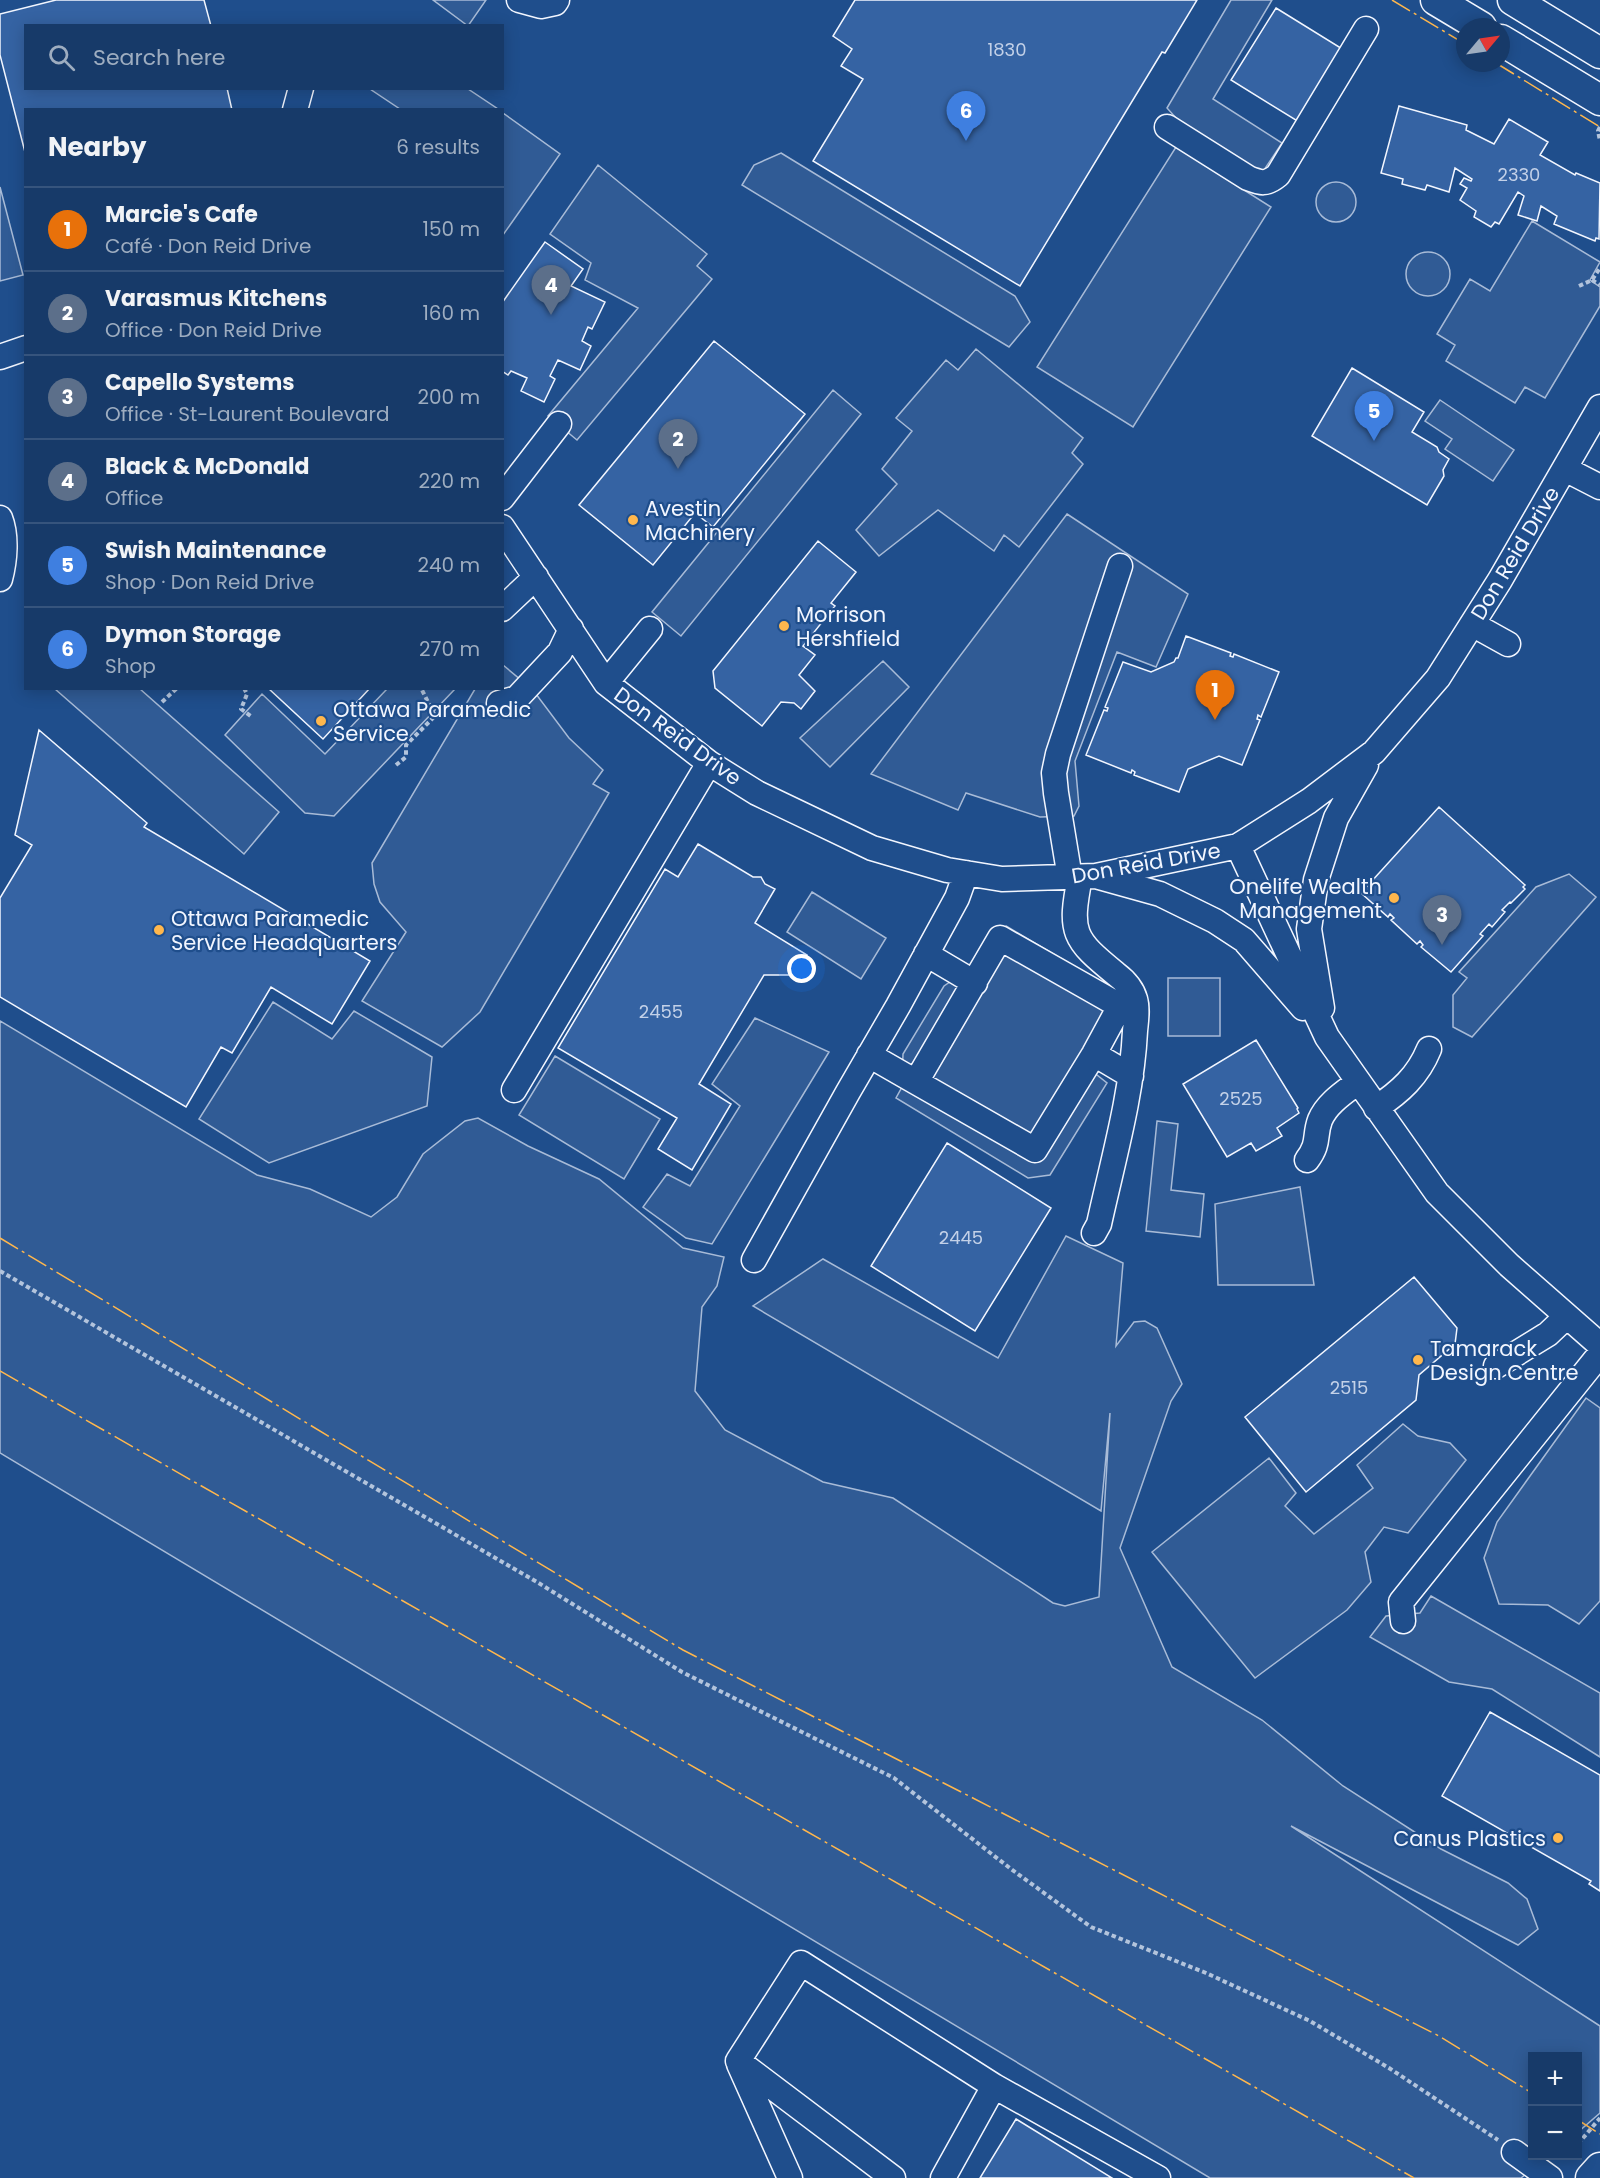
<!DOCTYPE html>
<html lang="en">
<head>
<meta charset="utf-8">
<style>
	body { margin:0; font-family:Poppins,sans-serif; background:#20416f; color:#f1f3f6 }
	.controls { position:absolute; right:18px; bottom:18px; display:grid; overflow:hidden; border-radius:0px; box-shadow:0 3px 15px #0003 }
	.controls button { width:54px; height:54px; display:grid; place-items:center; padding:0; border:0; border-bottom:2px solid #36547d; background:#173a69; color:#f1f3f6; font:30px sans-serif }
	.compass { position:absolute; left:1456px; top:18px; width:54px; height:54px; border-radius:50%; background:#173a69; box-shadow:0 3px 15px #0003; rotate:61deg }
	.you { position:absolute; left:802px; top:969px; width:21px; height:21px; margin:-15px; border:4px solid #fff; border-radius:50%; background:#1a73e8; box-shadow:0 0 0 9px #1a73e833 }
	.badge { display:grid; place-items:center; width:39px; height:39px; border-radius:50%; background:#8c9099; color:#fff; font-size:20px; font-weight:700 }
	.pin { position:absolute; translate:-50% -50px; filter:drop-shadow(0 2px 3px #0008) }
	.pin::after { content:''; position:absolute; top:32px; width:21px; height:18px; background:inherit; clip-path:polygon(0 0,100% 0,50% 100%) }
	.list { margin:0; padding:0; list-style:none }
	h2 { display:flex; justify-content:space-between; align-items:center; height:78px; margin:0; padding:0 24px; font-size:26px }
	h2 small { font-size:20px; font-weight:400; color:#9eadc0 }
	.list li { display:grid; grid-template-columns:39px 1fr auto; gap:18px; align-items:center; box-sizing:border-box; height:84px; padding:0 24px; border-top:2px solid #36547d }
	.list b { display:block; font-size:22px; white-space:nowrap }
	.list p { margin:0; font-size:20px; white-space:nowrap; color:#9eadc0 }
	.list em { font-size:20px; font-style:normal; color:#9eadc0 }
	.icon { flex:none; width:33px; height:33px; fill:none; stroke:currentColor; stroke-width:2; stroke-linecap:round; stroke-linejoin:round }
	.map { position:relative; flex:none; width:1600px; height:2178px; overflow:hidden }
	.search { position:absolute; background:#173a69; box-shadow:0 3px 15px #0003; left:24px; top:24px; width:480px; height:66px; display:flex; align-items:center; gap:15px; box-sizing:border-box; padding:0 21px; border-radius:0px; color:#9eadc0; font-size:22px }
	.panel { position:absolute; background:#173a69; box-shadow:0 3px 15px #0003; left:24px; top:108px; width:480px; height:582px; border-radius:0px }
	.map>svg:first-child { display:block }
	.built { fill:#305b95; stroke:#a8bbd7; stroke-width:1.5 }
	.building { fill:#3563a3; stroke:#f2f6ff; stroke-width:1.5 }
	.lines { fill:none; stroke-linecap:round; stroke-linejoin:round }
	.minor-casing { stroke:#f2f6ff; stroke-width:27 }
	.major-casing { stroke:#f2f6ff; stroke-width:33 }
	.path { stroke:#b3c4dc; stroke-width:4; stroke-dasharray:4.5 3; stroke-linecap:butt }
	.minor { stroke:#1f4e8c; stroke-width:24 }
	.major { stroke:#1f4e8c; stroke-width:30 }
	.power { stroke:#ffb74d; stroke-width:1.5; stroke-dasharray:21 4.5 3 4.5; stroke-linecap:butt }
	.poi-dot { fill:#ffb74d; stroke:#1f4e8c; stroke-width:2 }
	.labels { text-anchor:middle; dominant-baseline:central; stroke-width:4.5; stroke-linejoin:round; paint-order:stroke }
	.number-label { font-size:18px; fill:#c3d1e8 }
	.poi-label { font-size:21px; fill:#f2f6ff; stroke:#1f4e8c; text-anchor:start }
	.street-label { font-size:21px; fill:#f2f6ff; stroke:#1f4e8c }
</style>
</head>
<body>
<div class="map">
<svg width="1600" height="2178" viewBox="0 0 1600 2178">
	<rect width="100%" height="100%" fill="#1f4e8c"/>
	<path class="built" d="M433 0H486L468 26Z
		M1231 0H1272L1213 99 1282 143 1262 173 1185 128 1167 108Z
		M370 89H468L498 109H400Z
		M503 113 560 154 503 235Z
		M1176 147 1271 207 1133 427 1037 367Z
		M781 153 1015 296 1030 322 1009 347 742 185 754 165Z
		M598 165 707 254 697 266 712 279 577 440 548 416 638 308 585 280 591 263 550 234Z
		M1316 202a20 20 0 1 1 40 0a20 20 0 1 1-40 0Z
		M0 187 23 275 0 281Z
		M1532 221 1600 262 1590 280 1600 287V306L1545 398 1525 387 1515 403 1446 361 1455 345 1437 334 1470 279 1490 291Z
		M1406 274a22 22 0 1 1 44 0a22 22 0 1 1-44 0Z
		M976 349 1083 438 1072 453 1083 464 1019 547 1004 535 994 551 938 510 879 556 856 530 897 484 882 469 912 431 896 418 946 360 958 370Z
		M833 390 861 414 681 636 652 612Z
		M1440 400 1514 450 1493 481 1445 449 1452 439 1425 421Z
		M1067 514 1188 594 1156 667 1117 652 1075 761 1079 806 1074 816 1040 817 966 793 958 810 871 774Z
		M883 661 909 687 830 767 800 738Z
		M503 665 533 690 569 738 603 770 593 784 609 793 480 1012 442 1047 362 1001 406 932 380 902 374 884 372 863 475 689 502 688Z
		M55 689H140L279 812 244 854Z
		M387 689H455L334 816 305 813 225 735 262 694 325 754Z
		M1569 874 1596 897 1472 1037 1453 1027V995L1467 978 1459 972 1536 887Z
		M812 892 886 938 861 979 787 932Z
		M1006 926 1113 989 1092 1071 1107 1083 1050 1175 1028 1178 896 1098 902 1087 903 1054 944 986 972 967 995 931Z
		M1168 978H1220V1036H1168Z
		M273 1002 332 1039 354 1011 432 1057 427 1106 269 1163 199 1119Z
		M755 1018 829 1052 712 1244 686 1238 643 1207 667 1174 690 1186 740 1106 712 1084Z
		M0 1021 257 1175 310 1189 371 1217 397 1197 423 1154 465 1121 478 1118 528 1146 599 1179 683 1248 724 1257 717 1286 702 1307 695 1391 725 1430 823 1482 893 1498 1053 1603 1065 1606 1099 1597 1110 1413 1101 1511 753 1306 823 1259 998 1358 1066 1236 1123 1263 1116 1346 1134 1322 1145 1321 1157 1328 1182 1384 1171 1401 1120 1548 1172 1667 1262 1720 1343 1786 1441 1849 1508 1883 1527 1899 1538 1929 1518 1945 1291 1826 1600 2026V2113L1578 2132V2056H1532V2156H1549L1521 2178H1210L0 1453Z
		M555 1056 660 1119 624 1179 519 1115Z
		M1157 1121 1178 1124 1171 1190 1204 1194 1200 1237 1146 1231Z
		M1300 1187 1314 1285H1218L1215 1204Z
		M1586 1398 1600 1408V1601L1579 1624 1548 1605 1499 1604 1484 1558 1497 1522Z
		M1403 1424 1418 1436 1450 1443 1466 1460 1408 1533 1384 1527 1365 1552 1371 1582 1347 1610 1255 1678 1152 1552 1269 1458 1296 1493 1285 1506 1314 1534 1373 1488 1357 1465Z
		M1431 1596 1600 1693V1757L1492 1689 1449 1682 1370 1637 1386 1616 1420 1613Z"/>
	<path class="building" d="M56 0H204L211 26H26V88H227L232 110H26V156L0 55V14Z
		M855 0H1197L1165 53 1162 52 1020 286 813 161 863 79 841 66 852 49 833 36Z
		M1276 8 1344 50 1299 122 1231 80Z
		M1399 106 1467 125 1466 130 1494 144 1509 119 1548 142 1540 155 1575 175 1576 173 1600 183 1599 239 1596 238 1595 241 1554 224 1557 216 1541 206 1537 221 1518 215 1524 196 1518 192 1499 224 1495 222 1491 227 1474 217 1476 211 1460 200 1467 188 1460 184 1464 178 1471 181 1472 179 1455 168 1449 192 1427 185 1425 190 1402 184 1403 179 1381 173Z
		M545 242 583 269 571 286 605 302 592 329 588 327 582 341 591 346 580 370 558 360 550 376 555 379 544 402 521 391 527 378 511 371 508 375 502 371V303Z
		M714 341 805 414 713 527 695 513 653 565 579 505Z
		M1352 368 1424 412 1412 432 1437 447 1439 452 1449 459 1443 470 1444 476 1427 505 1312 436Z
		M818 541 856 572 831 603 835 606 803 646 815 655 799 675 815 691 801 709 794 703 781 702 762 726 715 688 713 671Z
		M1186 636 1231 653 1230 656 1233 657 1234 654 1279 672 1261 717 1258 715 1257 719 1260 720 1242 765 1219 756 1188 769 1179 792 1134 775 1135 772 1132 770 1131 773 1086 755 1104 710 1107 711 1108 708 1105 707 1123 662 1151 672 1174 662 1176 658H1178Z
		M268 688H370L323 739Z
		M39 730 147 823 144 827 370 961 332 1024 271 987 232 1053 221 1047 186 1107 0 997V898L32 845 15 835Z
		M1439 807 1525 885 1523 887 1525 889 1511 903 1510 902 1502 910 1505 912 1492 927 1489 924 1480 934 1483 936 1451 972 1421 947 1423 945 1420 941 1417 944 1391 920 1394 918 1390 914 1388 917 1361 893Z
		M698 844 753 877H761L765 884 775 889 755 923 807 955 795 975H764L699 1084 731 1104 692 1170 658 1149 677 1118 558 1048 665 869 678 877Z
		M1256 1040 1298 1108 1297 1109 1299 1113 1277 1128 1282 1136 1256 1151 1251 1143 1227 1157 1183 1084Z
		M947 1143 1051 1208 975 1331 871 1266Z
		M1414 1277 1457 1328 1455 1344 1419 1375 1416 1400 1306 1492 1245 1417Z
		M1490 1712 1600 1775V1891L1589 1884 1591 1881 1442 1796Z
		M1016 2119 1112 2178H980Z"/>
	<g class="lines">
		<defs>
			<path id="minor" d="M519 0 541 6 555 3 557 0
				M295 110 301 88
				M1167 127 1248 178C1261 183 1266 185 1278 175L1366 29
				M0 357 26 348
				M1565 469 1600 487
				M502 498 559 424
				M0 518C7 536 5 560 0 579
				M502 527 606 683 709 763 757 793 872 848 947 870 1002 879 1096 876 1238 846 1309 801 1374 752 1438 678 1500 580 1600 407
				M502 609 536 577
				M1472 624 1508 644
				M606 683 650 629
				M499 703 517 698 560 652 571 629
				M1238 846 1327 1037 1437 1193 1509 1265 1600 1345
				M1080 877C1069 933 1073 939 1116 974 1124 980 1132 988 1135 999 1138 1009 1136 1020 1135 1031 1132 1095 1113 1160 1099 1224L1094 1233
				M1099 877 1160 894 1215 921 1244 940 1303 1008
				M1070 878 1056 793 1054 773 1058 754 1120 566
				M1000 938 1120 1006 1094 1054 1035 1150 916 1082Z
				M926 954 975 983
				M1322 1008 1309 929 1316 880 1336 818 1366 765
				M1094 1054 1131 1076
				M869 1055 916 1082
				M514 1090 709 763
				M1376 1108C1400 1092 1418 1076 1429 1049
				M1307 1160C1320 1143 1314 1136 1320 1120 1327 1103 1345 1092 1358 1082
				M754 1260 848 1092 898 1006 957 898 966 873
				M1496 1366 1548 1334 1567 1316
				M1403 1621 1401 1602 1600 1354
				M738 2061 801 1963 994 2086 943 2178
				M738 2061 893 2178
				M739 2064 790 2178
				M994 2086 1158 2178
				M1514 2152 1550 2178"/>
			<path id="major" d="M1436 0 1481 27
				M1513 0 1600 53
				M1501 40 1600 100
				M1591 2178 1600 2168"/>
		</defs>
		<use href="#minor" class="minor-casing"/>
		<use href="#major" class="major-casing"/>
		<path class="path" d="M1600 127 1598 131 1600 141
			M1592 280 1600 285
			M1579 286 1592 280 1600 268
			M244 688 247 694 241 709 252 717
			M162 702 177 688
			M396 765 406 757V745L435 716 421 688
			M0 1271 537 1582 682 1672 894 1778 1011 1869 1091 1927 1206 1973 1310 2021 1389 2068 1498 2140
			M1578 2144 1600 2118"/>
		<use href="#minor" class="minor"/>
		<use href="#major" class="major"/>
		<path class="power" d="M1392 0 1465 44
			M1496 63 1600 127
			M0 1238 683 1650 1439 2036 1532 2093
			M0 1371 1414 2178
			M1578 2120 1600 2134"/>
	</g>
	<g class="poi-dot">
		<circle cx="633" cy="520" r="6"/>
		<circle cx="784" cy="626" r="6"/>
		<circle cx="321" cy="721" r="6"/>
		<circle cx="1394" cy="898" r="6"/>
		<circle cx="159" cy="930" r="6"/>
		<circle cx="1418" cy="1360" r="6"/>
		<circle cx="1558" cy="1838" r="6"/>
	</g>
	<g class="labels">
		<g class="number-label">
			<text x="1007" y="49">1830</text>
			<text x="1519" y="174">2330</text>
			<text x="661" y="1011">2455</text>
			<text x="1241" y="1098">2525</text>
			<text x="961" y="1237">2445</text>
			<text x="1349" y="1387">2515</text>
		</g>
		<g class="poi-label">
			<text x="645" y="508">Avestin<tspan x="645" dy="24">Machinery</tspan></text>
			<text x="796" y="614">Morrison<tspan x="796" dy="24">Hershfield</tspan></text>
			<text x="333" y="709">Ottawa Paramedic<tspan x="333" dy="24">Service</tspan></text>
			<text x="1382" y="886" text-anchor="end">Onelife Wealth<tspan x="1382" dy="24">Management</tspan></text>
			<text x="171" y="918">Ottawa Paramedic<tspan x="171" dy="24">Service Headquarters</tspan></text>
			<text x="1430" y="1348">Tamarack<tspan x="1430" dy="24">Design Centre</tspan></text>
			<text x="1546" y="1838" text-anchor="end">Canus Plastics</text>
		</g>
		<g class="street-label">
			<text transform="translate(1515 553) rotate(-59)">Don Reid Drive</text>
			<text transform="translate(678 736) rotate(36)">Don Reid Drive</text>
			<text transform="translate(1146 863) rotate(-10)">Don Reid Drive</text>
		</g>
	</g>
</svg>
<div class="controls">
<button>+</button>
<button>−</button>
</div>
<svg class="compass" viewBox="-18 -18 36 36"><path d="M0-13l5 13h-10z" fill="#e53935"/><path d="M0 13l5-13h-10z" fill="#9eadc0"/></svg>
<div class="you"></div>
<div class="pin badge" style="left:1215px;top:720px;background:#e8710a">1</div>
<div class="pin badge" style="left:678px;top:469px;background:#5c6f8a">2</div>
<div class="pin badge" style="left:1442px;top:945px;background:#5c6f8a">3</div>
<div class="pin badge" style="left:551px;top:315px;background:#5c6f8a">4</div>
<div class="pin badge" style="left:1374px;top:441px;background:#3f7fe0">5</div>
<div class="pin badge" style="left:966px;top:141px;background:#3f7fe0">6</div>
<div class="search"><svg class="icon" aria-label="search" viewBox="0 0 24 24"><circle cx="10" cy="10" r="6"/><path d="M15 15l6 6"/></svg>Search here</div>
<section class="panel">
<h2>Nearby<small>6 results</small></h2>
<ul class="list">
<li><span class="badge" style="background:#e8710a">1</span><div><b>Marcie's Cafe</b><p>Café · Don Reid Drive</p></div><em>150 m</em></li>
<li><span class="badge" style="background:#5c6f8a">2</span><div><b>Varasmus Kitchens</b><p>Office · Don Reid Drive</p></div><em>160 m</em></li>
<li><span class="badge" style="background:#5c6f8a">3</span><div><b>Capello Systems</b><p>Office · St-Laurent Boulevard</p></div><em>200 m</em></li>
<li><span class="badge" style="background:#5c6f8a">4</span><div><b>Black &amp; McDonald</b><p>Office</p></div><em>220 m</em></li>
<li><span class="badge" style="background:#3f7fe0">5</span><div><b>Swish Maintenance</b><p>Shop · Don Reid Drive</p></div><em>240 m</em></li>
<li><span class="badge" style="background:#3f7fe0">6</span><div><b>Dymon Storage</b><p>Shop</p></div><em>270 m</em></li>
</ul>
</section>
</div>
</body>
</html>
